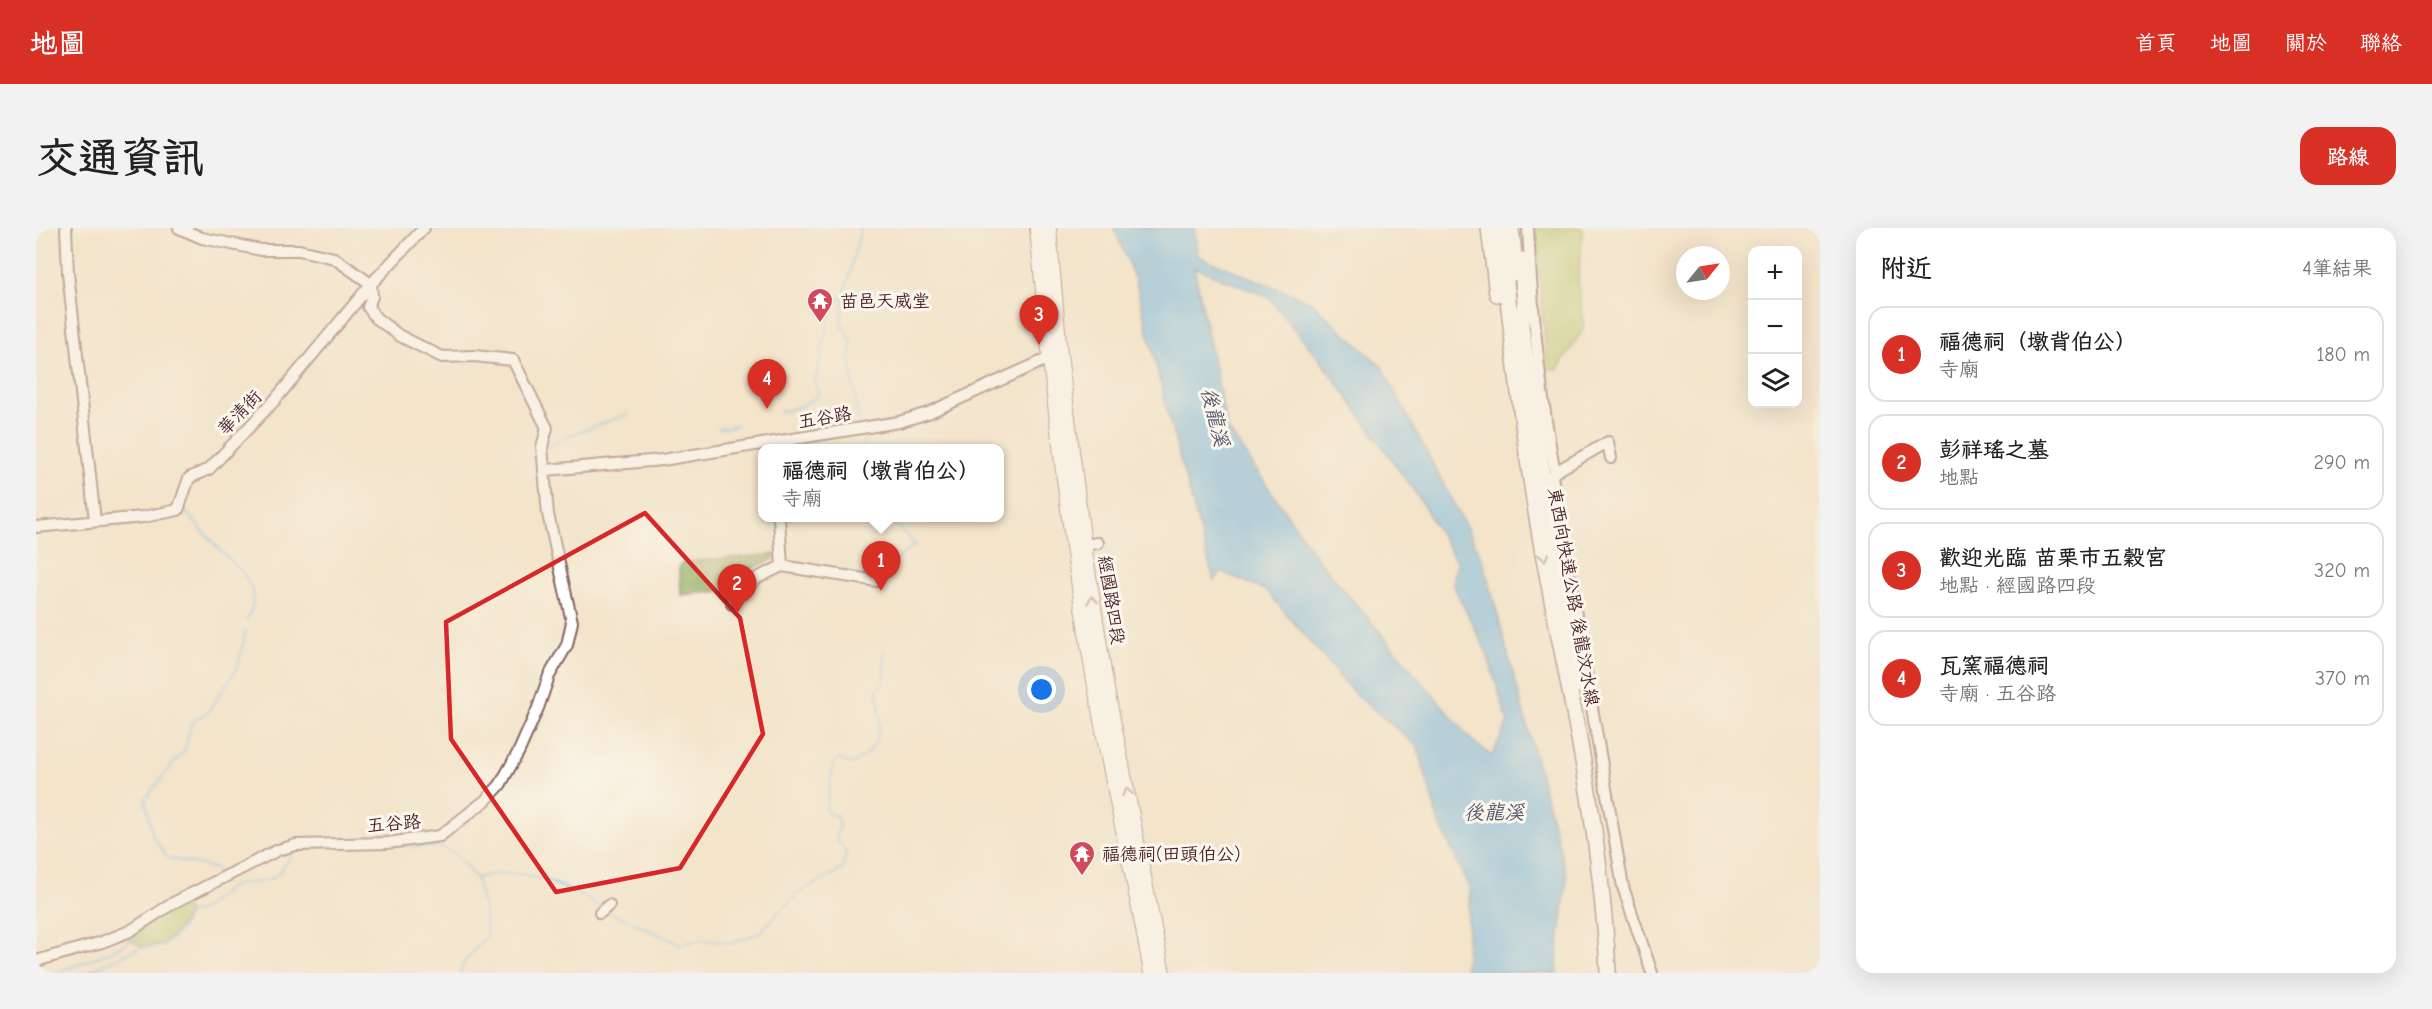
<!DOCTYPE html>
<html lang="zh-TW">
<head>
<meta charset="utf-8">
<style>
	body { margin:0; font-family:"Comic Neue","LXGW WenKai TC",sans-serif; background:#f2f2f2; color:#222 }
	.controls { position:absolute; right:18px; top:18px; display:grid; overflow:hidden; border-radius:12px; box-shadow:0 6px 24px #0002 }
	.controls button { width:54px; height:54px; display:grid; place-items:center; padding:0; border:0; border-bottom:2px solid #e0e0e0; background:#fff; color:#222; font:30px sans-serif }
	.compass { position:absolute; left:1640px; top:18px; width:54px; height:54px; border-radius:50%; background:#fff; box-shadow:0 6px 24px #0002; rotate:60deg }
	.you { position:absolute; left:1006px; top:462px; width:21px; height:21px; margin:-15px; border:4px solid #fff; border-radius:50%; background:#1a73e8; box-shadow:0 0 0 9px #1a73e833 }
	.badge { display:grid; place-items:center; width:39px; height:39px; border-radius:50%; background:#d93025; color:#fff; font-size:20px; font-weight:700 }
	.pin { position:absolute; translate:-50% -50px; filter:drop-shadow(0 2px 3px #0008) }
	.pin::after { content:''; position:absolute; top:32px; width:21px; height:18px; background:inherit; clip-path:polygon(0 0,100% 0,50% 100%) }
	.popup { position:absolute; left:722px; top:216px; width:246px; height:78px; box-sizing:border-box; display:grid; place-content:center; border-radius:12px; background:#fff; filter:drop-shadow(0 2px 4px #0005); font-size:20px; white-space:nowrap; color:#767676 }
	.popup b { font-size:22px; color:#222 }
	.popup::after { content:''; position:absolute; left:50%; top:100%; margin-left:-12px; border:12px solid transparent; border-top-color:#fff }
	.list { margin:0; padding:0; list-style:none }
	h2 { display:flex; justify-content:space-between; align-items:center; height:78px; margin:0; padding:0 24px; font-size:26px }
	h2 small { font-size:20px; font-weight:400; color:#767676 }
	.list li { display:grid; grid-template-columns:39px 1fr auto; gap:18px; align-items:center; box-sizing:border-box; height:96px; margin:0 12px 12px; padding:0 12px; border:2px solid #e0e0e0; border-radius:18px }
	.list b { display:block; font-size:22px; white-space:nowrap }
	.list p { margin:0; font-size:20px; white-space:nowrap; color:#767676 }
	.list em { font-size:20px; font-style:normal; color:#767676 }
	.icon { flex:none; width:33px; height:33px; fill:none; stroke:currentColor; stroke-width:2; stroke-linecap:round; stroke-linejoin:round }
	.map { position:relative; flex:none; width:1784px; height:745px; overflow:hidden; border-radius:18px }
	header { display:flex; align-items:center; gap:36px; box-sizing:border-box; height:84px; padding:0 30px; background:#d93025; color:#fff }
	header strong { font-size:28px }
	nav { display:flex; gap:33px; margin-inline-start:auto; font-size:21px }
	.intro { display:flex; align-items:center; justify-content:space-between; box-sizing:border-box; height:144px; padding:0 36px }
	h1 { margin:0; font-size:42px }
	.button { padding:15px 27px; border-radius:18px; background:#d93025; color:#fff; font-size:21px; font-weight:700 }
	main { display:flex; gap:36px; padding:0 36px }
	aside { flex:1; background:#fff; border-radius:18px; box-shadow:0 6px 24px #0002 }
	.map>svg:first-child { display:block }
	.green { fill:#b4c66a; stroke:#7f724a; stroke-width:1.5 }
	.forest { fill:#8fab5e; stroke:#6c6544; stroke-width:1.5 }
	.water { fill:#6fb9e8; stroke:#5c6c8a; stroke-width:1.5; fill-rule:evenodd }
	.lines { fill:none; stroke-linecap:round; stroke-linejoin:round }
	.stream { stroke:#6fb9e8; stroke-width:2 }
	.minor-casing { stroke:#856463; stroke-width:14 }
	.major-casing { stroke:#856463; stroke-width:16 }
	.highway-casing { stroke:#856463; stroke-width:18 }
	.minor { stroke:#fff; stroke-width:10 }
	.major { stroke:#fff; stroke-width:14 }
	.highway { stroke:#fff; stroke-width:15 }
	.oneway { stroke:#ae9aa0 }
	.marked { fill:none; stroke:#d62828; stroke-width:4.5; stroke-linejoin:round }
	.labels { text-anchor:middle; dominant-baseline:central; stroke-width:6; stroke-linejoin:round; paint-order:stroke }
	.poi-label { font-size:18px; fill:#4a1f2b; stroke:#fbf7ec; text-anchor:start }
	.street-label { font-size:18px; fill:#4a1f2b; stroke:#fbf7ec }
	.water-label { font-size:20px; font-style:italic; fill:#57556d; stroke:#fbf7ec }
</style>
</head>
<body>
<header>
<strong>地圖</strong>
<nav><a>首頁</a><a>地圖</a><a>關於</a><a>聯絡</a></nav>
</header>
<div class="intro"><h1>交通資訊</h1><a class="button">路線</a></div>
<main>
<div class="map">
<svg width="1784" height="745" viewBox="0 0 1784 745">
	<rect width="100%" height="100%" fill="#fbf7ec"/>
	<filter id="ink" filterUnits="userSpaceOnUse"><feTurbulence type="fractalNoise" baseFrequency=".0167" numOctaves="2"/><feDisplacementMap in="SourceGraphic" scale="12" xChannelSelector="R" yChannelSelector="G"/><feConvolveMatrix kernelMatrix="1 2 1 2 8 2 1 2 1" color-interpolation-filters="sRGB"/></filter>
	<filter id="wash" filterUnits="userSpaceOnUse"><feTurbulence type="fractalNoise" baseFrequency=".008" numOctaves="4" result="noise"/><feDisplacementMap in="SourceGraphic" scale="24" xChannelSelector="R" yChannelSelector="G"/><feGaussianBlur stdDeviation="1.35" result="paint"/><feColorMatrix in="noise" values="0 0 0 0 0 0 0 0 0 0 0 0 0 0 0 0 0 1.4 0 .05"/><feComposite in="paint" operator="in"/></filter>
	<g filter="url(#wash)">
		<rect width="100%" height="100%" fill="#f3e4ca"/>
		<path class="green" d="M1500 0H1547L1542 53 1548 100 1522 141 1511 140Z
			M142 675 152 684 144 699 127 716 105 718 91 709Z"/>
		<path class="forest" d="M740 326 738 331 719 339 700 362 644 367 643 338 648 334Z"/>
		<path class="water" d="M1078 0H1158L1162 28 1275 74 1346 139 1447 332 1531 649 1521 731 1522 745H1429L1434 662 1402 592 1382 519 1318 465 1231 363 1186 344 1178 353 1133 191 1100 54ZM1158 39 1232 69 1290 139 1383 270 1421 334 1417 357 1451 425 1472 494 1456 528 1436 513 1281 330 1191 200Z"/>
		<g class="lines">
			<path class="stream" d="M744 183C758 182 775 176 783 165L779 154 796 75 807 68
				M823 194 814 134 816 114 805 94 808 68 825 0
				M683 200 694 199 701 196
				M826 207 828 220
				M513 219 526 210 593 186
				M149 283C161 296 172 309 184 322 205 343 228 360 211 392
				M841 345 880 317 853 290
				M369 618 404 619 418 625 440 650C485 637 526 656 565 679
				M182 644 179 640 132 630 117 609 109 571 149 521 156 494 171 485 202 439 210 402
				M572 683 643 716 667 712 696 715 722 706 761 666 807 641 810 625 800 609 804 597 800 587 793 586 790 581 797 537 803 531 816 536C849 519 845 493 841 461L849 453 848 424
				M55 742 104 720 127 719 145 701 152 686C180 680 179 665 200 657 206 654 216 655 223 654 244 652 249 636 259 621
				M20 745 76 723 102 708
				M424 745 427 736 451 707 448 681 440 650"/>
		</g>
	</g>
	<g filter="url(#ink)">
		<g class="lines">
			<defs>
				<path id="minor" d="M30 0 32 45 59 293
					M143 0 166 10 225 22H263L298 30 335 56
					M1492 0C1496 82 1503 163 1519 244L1516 248 1587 659 1616 745
					M510 242 626 232 863 194 892 185 1020 127
					M1519 244 1572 214 1575 230
					M743 290 746 338
					M0 299 107 289 142 282 153 250 173 241 238 173 335 56 388 0
					M1041 318 1062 315
					M696 376 721 350 746 338 841 353
					M564 685 573 677
					M0 733 66 714 94 703 137 675 242 622 260 617 351 615 404 608 450 572 464 557 483 523 502 480 513 448 531 417 536 394 512 286 506 219 511 200 477 132 438 128 406 129 364 108 340 90 332 79 336 69 335 56"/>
				<path id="major" d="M1001 0C1015 155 1033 311 1060 464 1076 558 1099 651 1115 745
					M1013 0 1024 126 1047 310 1070 456 1127 745"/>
				<path id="highway" d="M1453 0 1461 66
					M1464 0C1477 116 1489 232 1511 346 1531 450 1554 554 1565 659 1568 688 1571 716 1572 745
					M1475 0 1480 45
					M1485 98 1507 253 1543 457
					M1485 98 1489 74 1485 32"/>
			</defs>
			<use href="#minor" class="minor-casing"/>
			<use href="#major" class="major-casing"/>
			<use href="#highway" class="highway-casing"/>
			<use href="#minor" class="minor"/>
			<use href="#major" class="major"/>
			<use href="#highway" class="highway"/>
		</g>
		<defs><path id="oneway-chevron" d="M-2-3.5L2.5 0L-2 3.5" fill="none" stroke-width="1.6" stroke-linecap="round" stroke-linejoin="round" transform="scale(1.5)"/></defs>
		<g class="oneway">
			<use href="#oneway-chevron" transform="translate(1508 329) rotate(81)"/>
			<use href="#oneway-chevron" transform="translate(1056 372) rotate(-99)"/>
			<use href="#oneway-chevron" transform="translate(1091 564) rotate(-101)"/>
		</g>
	</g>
	<path d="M0 0H1784V745H0ZM609 285 704 390 727 506 644 640 520 664 415 511 410 394Z" fill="#f3e4ca" fill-opacity=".55" fill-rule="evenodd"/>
	<path class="marked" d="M609 285 704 390 727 506 644 640 520 664 415 511 410 394Z"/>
	<defs>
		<symbol id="temple-pin" viewBox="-11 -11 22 30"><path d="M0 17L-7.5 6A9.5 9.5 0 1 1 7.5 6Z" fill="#d1495b" stroke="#fbf7ec"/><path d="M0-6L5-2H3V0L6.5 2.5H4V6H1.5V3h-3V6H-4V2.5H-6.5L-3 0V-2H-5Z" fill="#fff"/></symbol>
	</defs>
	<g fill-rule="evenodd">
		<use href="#temple-pin" x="769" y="58" width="30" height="40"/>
		<use href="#temple-pin" x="1031" y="611" width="30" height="40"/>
	</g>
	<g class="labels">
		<g class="poi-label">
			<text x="804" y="73">苗邑天威堂</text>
			<text x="1066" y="626">福德祠(田頭伯公)</text>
		</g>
		<g class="street-label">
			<text transform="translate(204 185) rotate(-46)">華清街</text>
			<text transform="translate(789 190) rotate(-10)">五谷路</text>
			<text transform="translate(1537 369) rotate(80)">東西向快速公路 後龍汶水線</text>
			<text transform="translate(1075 372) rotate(81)">經國路四段</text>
			<text transform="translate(358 596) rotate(-5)">五谷路</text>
		</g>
		<g class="water-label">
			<text transform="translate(1179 189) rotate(76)">後龍溪</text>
			<text x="1458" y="584">後龍溪</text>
		</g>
	</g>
</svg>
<div class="controls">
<button>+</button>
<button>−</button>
<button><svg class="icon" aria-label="layers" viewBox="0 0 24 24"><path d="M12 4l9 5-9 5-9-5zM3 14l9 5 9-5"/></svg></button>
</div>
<svg class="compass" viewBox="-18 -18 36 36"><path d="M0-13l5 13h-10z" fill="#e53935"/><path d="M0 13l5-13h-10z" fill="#767676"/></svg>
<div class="you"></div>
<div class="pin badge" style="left:845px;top:363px">1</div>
<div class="popup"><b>福德祠（墩背伯公）</b>寺廟</div>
<div class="pin badge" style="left:701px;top:386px">2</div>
<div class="pin badge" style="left:1003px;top:117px">3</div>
<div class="pin badge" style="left:731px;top:181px">4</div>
</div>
<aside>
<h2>附近<small>4筆結果</small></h2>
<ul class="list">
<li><span class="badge">1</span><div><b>福德祠（墩背伯公）</b><p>寺廟</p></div><em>180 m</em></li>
<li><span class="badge">2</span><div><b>彭祥瑤之墓</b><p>地點</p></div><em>290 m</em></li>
<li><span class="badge">3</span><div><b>歡迎光臨 苗栗市五穀宮</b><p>地點 · 經國路四段</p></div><em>320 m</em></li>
<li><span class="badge">4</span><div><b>瓦窯福德祠</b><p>寺廟 · 五谷路</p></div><em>370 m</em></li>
</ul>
</aside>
</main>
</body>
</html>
